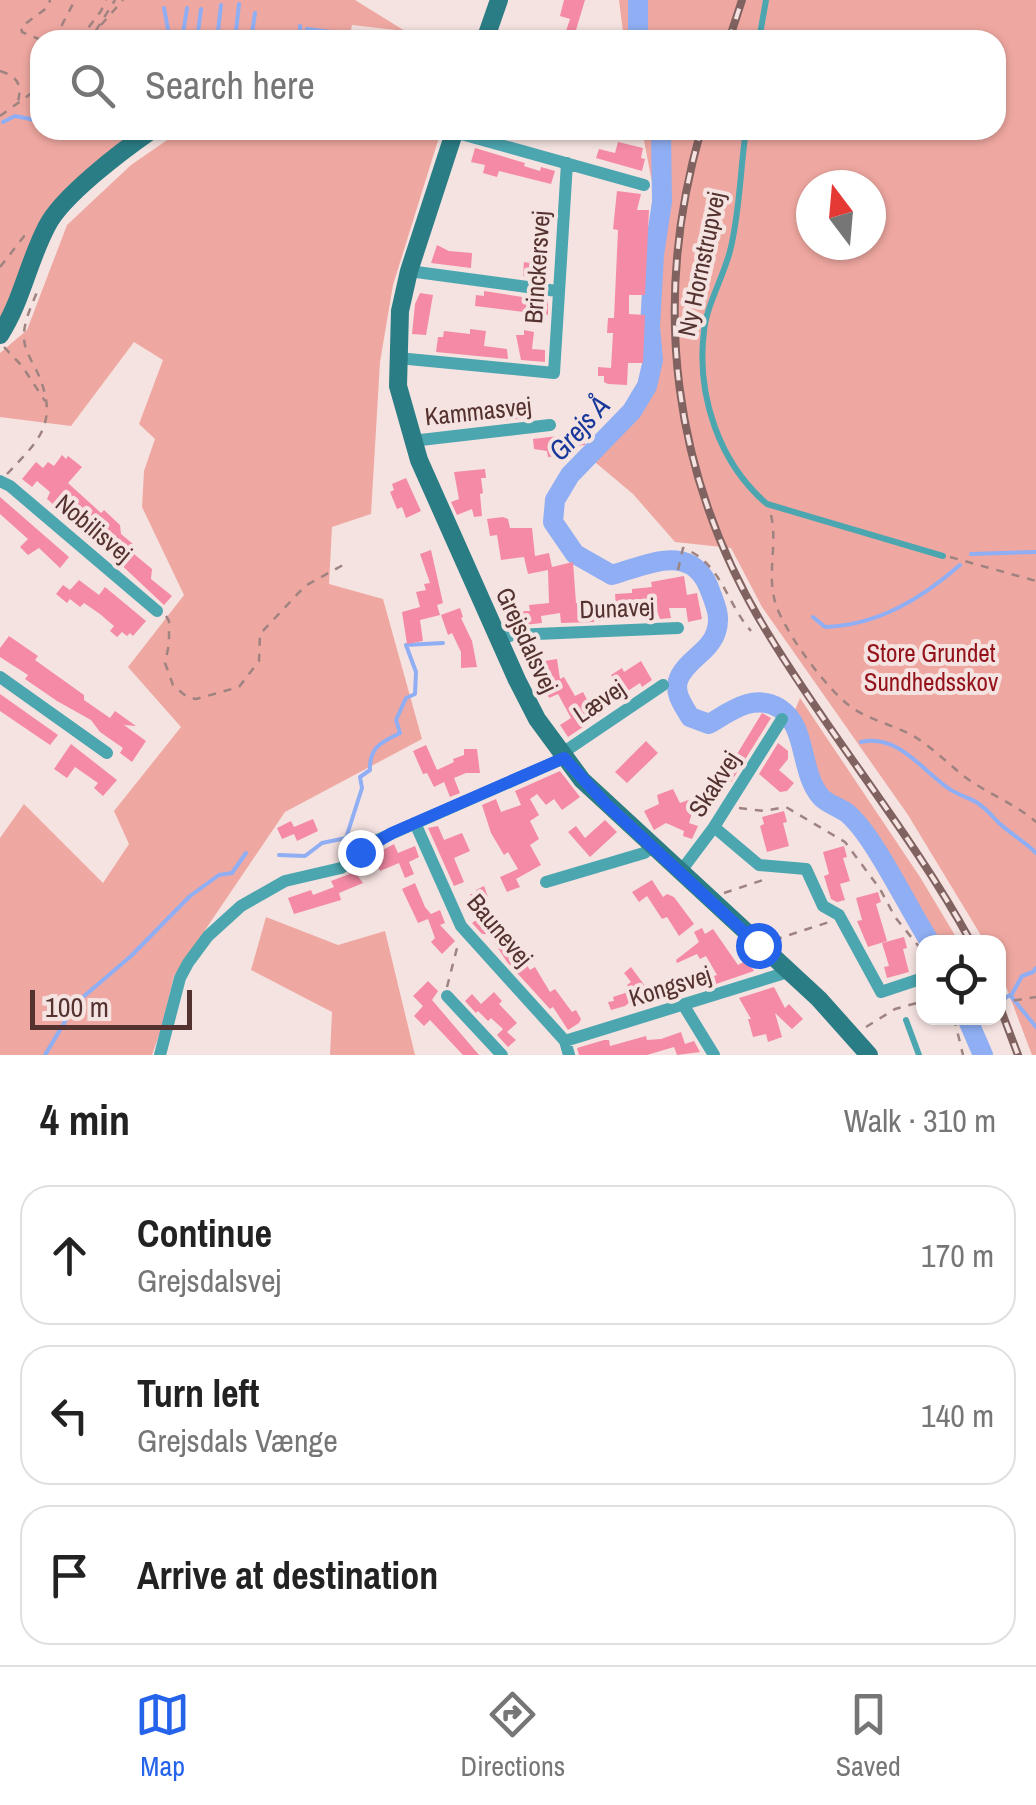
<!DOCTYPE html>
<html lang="en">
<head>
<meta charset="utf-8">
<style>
	body { margin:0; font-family:"Archivo Narrow",sans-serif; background:#f2f2f2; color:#222 }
	.controls { position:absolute; right:30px; bottom:30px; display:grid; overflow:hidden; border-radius:20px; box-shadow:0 2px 8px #0004 }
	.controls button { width:90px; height:90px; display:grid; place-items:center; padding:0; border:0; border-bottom:2px solid #e0e0e0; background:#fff; color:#222; font:50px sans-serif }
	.compass { position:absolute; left:796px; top:170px; width:90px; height:90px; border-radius:50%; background:#fff; box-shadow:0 2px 8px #0004; rotate:344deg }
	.scale { position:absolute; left:30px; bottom:25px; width:162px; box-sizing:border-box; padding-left:10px; border:5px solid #54322f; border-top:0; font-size:28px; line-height:35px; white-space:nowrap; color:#54322f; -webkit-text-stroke:8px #f5e3e1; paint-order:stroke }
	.stop { position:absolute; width:30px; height:30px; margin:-22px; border:8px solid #2563eb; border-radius:50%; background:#fff }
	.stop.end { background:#2563eb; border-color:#fff; box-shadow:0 2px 10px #0008 }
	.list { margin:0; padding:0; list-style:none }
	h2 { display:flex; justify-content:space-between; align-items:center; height:130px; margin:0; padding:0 40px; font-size:42px }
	h2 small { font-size:32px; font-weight:400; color:#767676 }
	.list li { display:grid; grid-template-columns:65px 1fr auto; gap:30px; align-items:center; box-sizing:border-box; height:140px; margin:0 20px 20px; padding:0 20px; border:2px solid #e0e0e0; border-radius:30px }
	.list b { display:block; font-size:38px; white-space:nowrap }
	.list p { margin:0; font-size:32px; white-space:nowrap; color:#767676 }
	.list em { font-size:32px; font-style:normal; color:#767676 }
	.icon { flex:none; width:55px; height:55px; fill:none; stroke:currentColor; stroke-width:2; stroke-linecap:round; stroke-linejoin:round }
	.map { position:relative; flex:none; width:1036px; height:1055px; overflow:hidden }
	.search { position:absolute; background:#fff; box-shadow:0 2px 8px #0004; left:30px; right:30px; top:30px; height:110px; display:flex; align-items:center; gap:25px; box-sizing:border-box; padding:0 35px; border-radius:30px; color:#767676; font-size:38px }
	.sheet { height:610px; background:#fff }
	nav { display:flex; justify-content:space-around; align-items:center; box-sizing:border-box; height:140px; border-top:2px solid #e0e0e0; background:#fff; font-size:28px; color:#767676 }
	nav a { display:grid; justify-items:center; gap:5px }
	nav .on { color:#2563eb }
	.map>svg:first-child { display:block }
	.green { fill:#efa8a1; fill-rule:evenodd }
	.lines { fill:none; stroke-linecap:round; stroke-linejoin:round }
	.stream { stroke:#8faef3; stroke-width:4 }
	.river { stroke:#8faef3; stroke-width:20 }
	.building { fill:#f48aa4 }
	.path { stroke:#9e8380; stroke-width:2.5; stroke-dasharray:8 8; stroke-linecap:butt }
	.lane { stroke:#4ca6b0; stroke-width:6 }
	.street { stroke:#4ca6b0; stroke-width:12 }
	.secondary { stroke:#2b7d85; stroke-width:18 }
	.rail-casing { stroke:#806360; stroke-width:8 }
	.rail { stroke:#f5e3e1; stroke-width:4; stroke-dasharray:11; stroke-linecap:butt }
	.path-bridge { stroke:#9e8380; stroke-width:2.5; stroke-dasharray:8 8; stroke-linecap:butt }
	.route { stroke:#2563eb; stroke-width:12 }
	.labels { text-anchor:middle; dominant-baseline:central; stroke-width:8; stroke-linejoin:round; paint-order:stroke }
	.street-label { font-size:25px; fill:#54322f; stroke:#f5e3e1 }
	.park-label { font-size:25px; fill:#94131b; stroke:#f5e3e1 }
	.water-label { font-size:28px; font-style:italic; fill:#183999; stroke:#f5e3e1 }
</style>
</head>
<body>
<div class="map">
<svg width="1036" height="1055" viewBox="0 0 1036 1055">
	<rect width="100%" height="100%" fill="#f5e3e1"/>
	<path class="green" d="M0 0H355L405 31 352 25 349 40H40V130H142L60 196 0 323Z
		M619 0H1036V1055H1032L999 968 998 942H985L908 815 762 607 731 548 675 542 633 494 583 452 637 395 646 371 645 328 656 203 642 130H996V40H624ZM811 185H871V245H811Z
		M251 130 441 131 393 285 380 362 371 514 332 527 329 584 383 599 422 739 285 812 174 976 161 1030 152 1055H0V838L24 804 103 883 129 844 114 811 181 727 128 667 184 595 142 507 144 471 155 439 139 424 163 360 134 342 71 426 0 417V353L27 330 67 225 131 165 173 136 189 132Z
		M800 698 920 877 959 942H937L872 832 851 809 822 789 795 710Z
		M266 917 338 945 385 931 415 1055H330L332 1012 251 970Z"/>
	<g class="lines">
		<path class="stream" d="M164 8 170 40
			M300 26 301 40
			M307 29 331 32 332 40
			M126 34 130 40
			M182 40 187 8
			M197 40 201 9
			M217 40 221 5
			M235 40 239 4
			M251 40 255 13
			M441 40 453 35 476 37
			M3 122 15 116 40 121
			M971 554 1036 552
			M813 617 825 627C878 625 921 599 960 565
			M861 742C898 734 921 769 948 788 956 794 967 797 976 802 986 808 991 815 999 823 1011 834 1025 842 1036 853
			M279 855 305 856 322 843 346 838 362 788 360 777 370 770C369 747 382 742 400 733L396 720 406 698 415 694 416 672 406 645 443 643
			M1010 995 1036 1027
			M1005 998 1012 994 1022 976 1033 972 1036 968
			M967 1018H968
			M45 1055 76 1003 131 956 190 896 219 875 232 873 246 853"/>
		<path class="river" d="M638 0V40
			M661 130 662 202 654 255 650 327 653 360 647 386 632 411 570 475 555 500 553 522 575 554 612 575C652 563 694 542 711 593 716 606 721 618 716 632 710 652 683 662 678 681 674 694 684 706 690 717L709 724C731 711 754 693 779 708 808 726 799 772 821 797 827 804 839 807 847 813 874 835 909 910 930 942
			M967 1018 983 1055"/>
	</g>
	<path class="building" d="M564 0H585L573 40H563L570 19 560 16Z
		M618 142 643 148 641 158 645 159 642 171 596 158 599 149 615 153Z
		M475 148 525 163 524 166 540 171 541 167 555 171 551 184 499 171 497 177 483 173 485 165 471 162Z
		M617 191 641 194 637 210H649L645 295H629V314L645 315 643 363H628L627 385 608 384 604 382V376H598V367L611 368 613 333H607L608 318H614L618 230 613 229Z
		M437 245 449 251 472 253 471 268 431 263Z
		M530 255 548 257 549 280 523 276 524 262 529 263Z
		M484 291 548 301V315L475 306 476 295 484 296Z
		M420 293 433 295 426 335 412 334 415 304Z
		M470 329 486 331 484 346 507 349 508 359 436 352 438 337H443L444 331 470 334Z
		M524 330 534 332 532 349 545 350V362L521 360 516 335H524Z
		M532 404 533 417 490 422 489 408Z
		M583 433 585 445 566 447V455L548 457 547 451 534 449 533 439Z
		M62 455 66 459 68 456 82 467 68 483 101 513 104 510 120 525 121 534 133 544 128 549 152 569 151 579 172 596 164 605 114 558 118 552 106 541 101 546 47 499 50 492 37 481 32 487 22 479 36 462 43 468 48 462 54 466Z
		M485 469 486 478H481L483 493 480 494 482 516 474 517 472 509 457 515 451 502 459 499 454 472Z
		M406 478 421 511 406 518 402 507 397 509 390 492 394 490 392 484Z
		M0 497 69 557 60 568 39 548 28 555 20 547 28 539 0 514Z
		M503 517 508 519 510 528H532L535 556 549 553 552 567 573 562 576 603 587 602 588 615 594 614V622L561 623 560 613 541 616 542 623 524 625 522 611H530L529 605 549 603 548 570 528 574 524 557 501 560 497 535 490 536 487 519Z
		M431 550 443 603 437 605 440 615 420 620 423 641 407 644 402 612 420 607 416 592 426 590 424 584 430 583 420 554Z
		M684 576 687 595 697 593 702 619 688 622 686 608H669L671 618 660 619 652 599 634 600V608L616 609 615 594 632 593V589L652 587 651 582Z
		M79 580 99 595 105 587 146 621 133 636 130 633 127 636 122 632 117 637 110 631 114 626 100 614 84 603 80 607 70 599 67 603 56 594 63 585 70 590Z
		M460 608 463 617 461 618 472 641 477 667 461 668V652L452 633 448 635 441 615Z
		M9 636 38 656 35 660 84 695V700L110 718 115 711 136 726 124 725 146 741 132 762 120 753 123 748 100 732 91 720 57 701 25 679 28 675 0 657V648Z
		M557 659 560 679 564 677 575 696 583 692 592 709 596 707 601 715 568 737 560 725 571 718 558 694 549 698 547 693 543 695 539 686 542 684 538 662Z
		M641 661 652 680 642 687 640 683 623 694 611 675 622 668 624 672Z
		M0 694 58 735 50 745 0 711Z
		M762 713 771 718 731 782 722 777 724 772 719 769 723 761 729 764 734 759Z
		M646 741 658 753 627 783 615 772Z
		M778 743 788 751V759L779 770 794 783 787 791 780 792 759 774Z
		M71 744 117 780 103 796 94 788 98 783 75 767 67 778 54 769Z
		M426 745 437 770 454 762 453 759 464 755V749H477L480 773H466L454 778 460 793 450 797 444 782 434 787 427 773 423 774 413 751Z
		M560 771 580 797 562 810 554 799 546 805 537 794 530 799 539 815 530 821 539 839 530 845 541 865 516 879 520 887 507 892 500 877 518 869 508 852 504 855 491 833 482 805 496 799 501 812 521 805 515 791Z
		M673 789 680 803 697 797 689 823 698 826 692 839 683 836 684 831 666 823 654 830 644 811 659 804 657 795Z
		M784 811 787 822 783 823 789 846 767 852 760 826 764 824 762 817Z
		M313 819 318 831 297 841 294 834 282 839 277 828 291 821 294 827Z
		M605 820 617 832 590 857 568 832 576 826 585 838Z
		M438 826 444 840 462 833 470 851 454 858 464 882 454 886 428 828Z
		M394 844 398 853 415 846 419 857 409 862 414 874 405 878 399 863 380 871 373 855Z
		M844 846 847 857 843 858 850 881 840 884 845 900 837 902 831 899 824 876 829 874 823 852Z
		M355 872 363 883 339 893 341 900 294 914 288 898 311 890 313 895 334 887 331 881Z
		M652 880 663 897 667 894 674 897 694 924 679 936 667 917 662 919 647 896 639 902 632 892Z
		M415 883 425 907 431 914 440 910 445 923 440 925 455 941 442 954 431 942 435 938 428 919 418 923 402 889Z
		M484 886 489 900 482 903 491 918 497 915 530 970 535 967 550 992 555 989 572 1012 576 1010 581 1019 579 1023 568 1030 553 1007 550 1009 507 962 489 934H482L472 923 480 917 470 894H478L476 890Z
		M878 892 881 902 876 904 887 941 868 947 857 921 862 920 856 898Z
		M702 928 705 934 713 929 738 965 747 960 754 971 716 984 714 976 717 975 706 956 700 959 697 954 677 963 676 960 699 942 694 932Z
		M904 937 907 948 903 949 909 972 887 978 884 967 889 966 882 943Z
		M631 967 645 986 652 985 625 1006 611 1010 608 1002 614 1001 613 997 631 991 627 985 631 982 624 973Z
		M428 981 438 991 432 1000 479 1055H463L430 1020 424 1026 414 1016 423 1006 413 996Z
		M774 987 785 1008 789 1004 803 1019 792 1029 775 1013 782 1037 768 1042 766 1034 753 1037 748 1019H751L739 998Z
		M494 992 502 1001 499 1004 517 1023 507 1032 516 1040 508 1047 497 1035 503 1029 491 1018 488 1021 478 1011 476 1013 465 1001 472 994 481 1004Z
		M681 1032 685 1044 694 1041 700 1052 677 1055 674 1047 647 1055H579L577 1048 604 1040H609L610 1046 646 1036 647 1040 661 1039Z"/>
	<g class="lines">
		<path class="path" d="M101 25 123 0
			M41 40 22 32 21 27 48 7 50 0
			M54 40 75 0
			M79 40 101 11 106 0
			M83 40 95 32 115 0
			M0 71C18 77 22 84 18 102
			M33 93 31 66 40 47
			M0 116 40 87
			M165 137 182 130
			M0 267 29 230
			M4 347 22 366 45 401
			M7 474C38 441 59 424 39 376 34 364 25 352 24 339 23 323 31 307 37 292
			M771 515C778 546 766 574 776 605 786 634 829 693 854 709 871 720 892 725 910 734 930 745 947 763 965 777 988 794 1014 803 1036 822
			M950 557 1036 581
			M678 570 683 548C722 563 726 603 751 631
			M166 616 169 621V644L165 663 173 685 187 697 196 699 239 687 259 661 260 634 305 586 343 565
			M739 808 764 811 786 807 845 842 880 889 895 917 924 953
			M724 893 769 878
			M774 940 829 922
			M447 987 457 948 461 944
			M954 1018 963 1055
			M866 1027 895 1009 924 1001"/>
		<path class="lane" d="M759 40 766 0
			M746 130C740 170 740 212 730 251 723 278 707 304 704 331 696 395 719 463 767 504L943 556
			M906 1020 919 1055"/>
		<path class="street" d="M454 132 644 185
			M409 271 557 291
			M398 358 554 373 567 163
			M412 441 550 425
			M0 481 10 486 157 611
			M499 639 513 635 678 628
			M0 677 107 753
			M561 754 663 685
			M415 823 461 926 565 1041 569 1055
			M714 827 759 865 806 869 823 906 839 915 881 992 917 980
			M681 871 714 827 782 719
			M546 882 644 853 654 846
			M447 996 502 1055
			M684 1006 714 1055
			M565 1041 788 972
			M160 1055 180 978 188 963 208 936 241 906 285 881 341 868 375 841 564 758"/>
		<path class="secondary" d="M485 40 499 0
			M455 130 409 271 400 311 398 386 419 460 517 680 537 719 582 780 819 999 869 1055
			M0 335C22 301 28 262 47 226 62 196 123 150 152 130"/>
		<defs>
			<path id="rail" d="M729 40 742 0
				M701 130C651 304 672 477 767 632 831 738 912 834 971 942
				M998 1002 1018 1055"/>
		</defs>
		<use href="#rail" class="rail-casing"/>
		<use href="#rail" class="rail"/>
		<path class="path-bridge" d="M998 1003 1036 997"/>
	</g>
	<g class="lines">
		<path class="route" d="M360 852 392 833 564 758 607 805 758 945"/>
	</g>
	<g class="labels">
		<g class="street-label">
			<text transform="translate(701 264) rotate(-78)">Ny Hornstrupvej</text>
			<text transform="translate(537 267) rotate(-86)">Brinckersvej</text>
			<text transform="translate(478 411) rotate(-6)">Kammasvej</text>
			<text transform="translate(94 528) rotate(40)">Nobilisvej</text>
			<text transform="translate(617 608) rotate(-2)">Dunavej</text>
			<text transform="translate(527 640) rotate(65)">Grejsdalsvej</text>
			<text transform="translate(599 701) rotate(-34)">Lævej</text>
			<text transform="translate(714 784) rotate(-57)">Skakvej</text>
			<text transform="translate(500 930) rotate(50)">Baunevej</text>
			<text transform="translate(670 986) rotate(-17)">Kongsvej</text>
		</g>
		<g class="park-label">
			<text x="931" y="653">Store Grundet<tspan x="931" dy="29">Sundhedsskov</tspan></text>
		</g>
		<g class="water-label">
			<text transform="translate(579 428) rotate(-48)">Grejs Å</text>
		</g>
	</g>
</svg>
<div class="controls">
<button><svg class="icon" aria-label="locate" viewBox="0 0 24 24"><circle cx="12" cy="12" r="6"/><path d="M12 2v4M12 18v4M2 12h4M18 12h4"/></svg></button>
</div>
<svg class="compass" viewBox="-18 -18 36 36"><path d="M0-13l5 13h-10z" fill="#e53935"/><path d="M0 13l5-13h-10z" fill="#767676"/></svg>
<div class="scale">100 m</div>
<div class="stop" style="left:758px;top:945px"></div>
<div class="stop end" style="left:360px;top:852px"></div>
<div class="search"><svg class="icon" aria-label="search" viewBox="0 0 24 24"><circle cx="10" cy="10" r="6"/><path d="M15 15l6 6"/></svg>Search here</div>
</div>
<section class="sheet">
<h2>4 min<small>Walk · 310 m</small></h2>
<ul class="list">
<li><svg class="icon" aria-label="ahead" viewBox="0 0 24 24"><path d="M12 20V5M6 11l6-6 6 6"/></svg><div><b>Continue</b><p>Grejsdalsvej</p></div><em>170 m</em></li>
<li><svg class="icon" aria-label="left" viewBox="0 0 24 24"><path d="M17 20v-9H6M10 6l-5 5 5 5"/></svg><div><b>Turn left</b><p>Grejsdals Vænge</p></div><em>140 m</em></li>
<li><svg class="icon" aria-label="arrive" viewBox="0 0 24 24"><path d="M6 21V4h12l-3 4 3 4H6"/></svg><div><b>Arrive at destination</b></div></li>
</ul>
</section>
<nav>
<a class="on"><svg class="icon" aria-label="map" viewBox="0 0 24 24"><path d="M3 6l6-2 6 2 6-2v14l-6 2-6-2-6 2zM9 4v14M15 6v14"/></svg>Map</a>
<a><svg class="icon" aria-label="directions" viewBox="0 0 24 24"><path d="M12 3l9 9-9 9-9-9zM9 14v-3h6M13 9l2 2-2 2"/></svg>Directions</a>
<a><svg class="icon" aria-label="saved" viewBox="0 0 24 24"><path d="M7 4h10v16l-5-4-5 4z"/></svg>Saved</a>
</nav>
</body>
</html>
